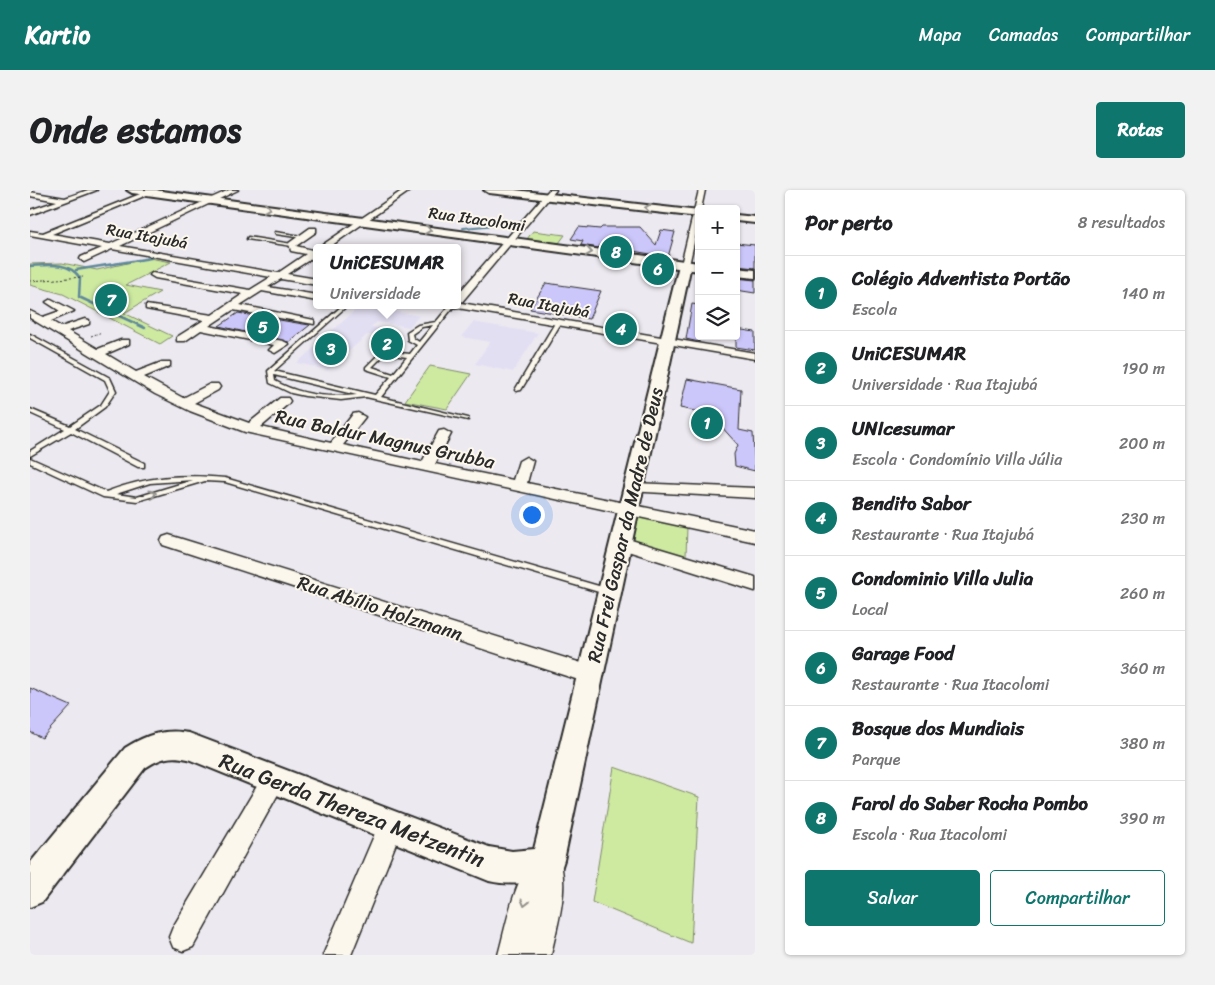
<!DOCTYPE html>
<html lang="pt">
<head>
<meta charset="utf-8">
<style>
	body { margin:0; font-family:Sriracha,sans-serif; background:#f2f2f2; color:#202124 }
	.controls { position:absolute; right:15px; top:15px; display:grid; overflow:hidden; border-radius:5px; box-shadow:0 1px 4px #0004 }
	.controls button { width:45px; height:45px; display:grid; place-items:center; padding:0; border:0; border-bottom:1px solid #e0e0e0; background:#fff; color:#202124; font:25px sans-serif }
	.you { position:absolute; left:501px; top:324px; width:18px; height:18px; margin:-12px; border:4px solid #fff; border-radius:50%; background:#1a73e8; box-shadow:0 0 0 8px #1a73e833 }
	.badge { display:grid; place-items:center; width:32px; height:32px; border-radius:50%; background:#0f766e; color:#fff; font-size:16px; font-weight:700 }
	.pin { position:absolute; translate:-50% -50%; border:2px solid #fff; box-shadow:0 1px 5px #0006 }
	.popup { position:absolute; left:283px; top:54px; width:148px; height:65px; box-sizing:border-box; display:grid; place-content:center; border-radius:5px; background:#fff; filter:drop-shadow(0 1px 4px #0005); font-size:16px; white-space:nowrap; color:#757577 }
	.popup b { font-size:19px; color:#202124 }
	.popup::after { content:''; position:absolute; left:50%; top:100%; margin-left:-10px; border:10px solid transparent; border-top-color:#fff }
	.list { margin:0; padding:0; list-style:none }
	h2 { display:flex; justify-content:space-between; align-items:center; height:65px; margin:0; padding:0 20px; font-size:21px }
	h2 small { font-size:16px; font-weight:400; color:#757577 }
	.list li { display:grid; grid-template-columns:32px 1fr auto; gap:15px; align-items:center; box-sizing:border-box; height:75px; padding:0 20px; border-top:1px solid #e0e0e0 }
	.list b { display:block; font-size:19px; white-space:nowrap }
	.list p { margin:0; font-size:16px; white-space:nowrap; color:#757577 }
	.list em { font-size:16px; font-style:normal; color:#757577 }
	.actions { display:flex; gap:10px; padding:15px 20px }
	.actions a { flex:1; padding:11px 0; border:1px solid #0f766e; border-radius:5px; text-align:center; font-size:18px; color:#0f766e }
	.actions .main { background:#0f766e; color:#fff }
	.icon { flex:none; width:28px; height:28px; fill:none; stroke:currentColor; stroke-width:2; stroke-linecap:round; stroke-linejoin:round }
	.map { position:relative; flex:none; width:725px; height:765px; overflow:hidden; border-radius:5px }
	header { display:flex; align-items:center; gap:30px; box-sizing:border-box; height:70px; padding:0 25px; background:#0f766e; color:#fff }
	header strong { font-size:24px }
	nav { display:flex; gap:28px; margin-inline-start:auto; font-size:18px }
	.intro { display:flex; align-items:center; justify-content:space-between; box-sizing:border-box; height:120px; padding:0 30px }
	h1 { margin:0; font-size:35px }
	.button { padding:12px 22px; border-radius:5px; background:#0f766e; color:#fff; font-size:18px; font-weight:700 }
	main { display:flex; gap:30px; padding:0 30px }
	aside { flex:1; background:#fff; border-radius:5px; box-shadow:0 1px 4px #0004 }
	.map>svg:first-child { display:block }
	.built { fill:#e3dff3 }
	.green { fill:#ceeaa1; stroke:#7c8a66 }
	.lines { fill:none; stroke-linecap:round; stroke-linejoin:round }
	.stream-far1 { stroke:#5f8899; stroke-width:2 }
	.stream { stroke:#5f8899; stroke-width:2.5 }
	.building { fill:#ccc7fa; stroke:#2b2b2b }
	.service-casing { stroke:#2b2b2b; stroke-width:3 }
	.minor-casing { stroke:#2b2b2b; stroke-width:3 }
	.tertiary-casing { stroke:#2b2b2b; stroke-width:4 }
	.secondary-casing { stroke:#2b2b2b; stroke-width:4 }
	.path { stroke:#2b2b2b; stroke-width:1; stroke-dasharray:2 2; stroke-linecap:butt }
	.service { fill:#fbf7ec; fill-rule:evenodd }
	.minor { fill:#fbf7ec; fill-rule:evenodd }
	.tertiary { fill:#fbf7ec; fill-rule:evenodd }
	.secondary { fill:#fbf7ec; fill-rule:evenodd }
	.oneway { stroke:#93918c }
	.labels { text-anchor:middle; dominant-baseline:central; stroke-width:4; stroke-linejoin:round; paint-order:stroke }
	.far-street-label { font-size:16px; fill:#2b2b2b; stroke:#fbf7ec }
	.street-label { font-size:19px; fill:#2b2b2b; stroke:#fbf7ec }
	.near-street-label { font-size:22px; fill:#2b2b2b; stroke:#fbf7ec }
</style>
</head>
<body>
<header>
<strong>Kartio</strong>
<nav><a>Mapa</a><a>Camadas</a><a>Compartilhar</a></nav>
</header>
<div class="intro"><h1>Onde estamos</h1><a class="button">Rotas</a></div>
<main>
<div class="map">
<svg width="725" height="765" viewBox="0 0 725 765">
	<rect width="100%" height="100%" fill="#ede9f0"/>
	<filter id="ink" filterUnits="userSpaceOnUse"><feTurbulence type="fractalNoise" baseFrequency=".02" numOctaves="2"/><feDisplacementMap in="SourceGraphic" scale="10" xChannelSelector="R" yChannelSelector="G"/><feConvolveMatrix kernelMatrix="1 2 1 2 8 2 1 2 1" color-interpolation-filters="sRGB"/></filter>
	<g filter="url(#ink)">
		<path class="built" d="M331 115 389 126 379 137 347 132 341 137 351 138 344 145H337L298 180 267 173Z
			M443 132 508 143 483 182 445 174 460 152 431 147Z"/>
		<path class="green" d="M503 41 535 45 529 53 497 49Z
			M119 68 141 72 96 95 130 102 94 123 142 146 130 154 33 104 0 95V74L32 73 67 80Z
			M400 176 441 184 417 219 375 211Z
			M607 327 657 337 656 366 602 351Z
			M584 577 669 607 661 753 562 712Z"/>
		<g class="lines">
			<path class="stream-far1" d="M433 38 478 34"/>
			<path class="stream" d="M0 76C18 75 39 71 50 88L49 107 115 138
				M46 80 121 68"/>
		</g>
		<path class="building" d="M549 37 570 39 572 37H610L626 55 631 40 645 42 638 67 603 61 605 58 571 53 569 58 551 55 553 51 541 49Z
			M706 53 725 55V78L706 76Z
			M706 88 725 90V103L706 100Z
			M516 93 571 101 559 129 500 119Z
			M662 114 669 115V152L656 149Z
			M208 123 273 134 280 135 259 152 189 136Z
			M706 139 725 142V160L706 157Z
			M657 189 711 199 709 240 723 243 725 281 705 276 704 264 708 255 680 224 650 218Z
			M0 498 41 516 12 548 0 542Z"/>
		<g class="lines">
			<defs>
				<path id="service" d="M245 42 272 46 274 47 272 48 246 44Z
					M218 47 262 54 264 55 262 56 217 49Z
					M313 115H318L244 181 345 205 361 187 336 179V177L352 161 380 164 387 155 378 150 377 142 388 135 406 132 420 115H425L351 207 438 228V230L336 207 311 210 275 206 261 203 240 193 238 181ZM403 135 389 152 383 148 382 144 392 137ZM355 164 377 167 363 184 342 177ZM244 185 327 205C299 208 270 205 245 191Z
					M528 131 531 133 491 200 486 201 485 200 525 133Z
					M0 144 80 188 86 201 75 217 45 239 114 273V277H108L41 242 0 266V261L35 239 0 223V219L40 236 71 215 80 201 75 190 0 148Z
					M0 268 76 302C117 286 152 284 195 288L579 399 582 400 584 402 582 404 579 405 195 292 175 291 107 311 73 307 0 273ZM163 290 107 307 86 304 120 293Z"/>
				<path id="minor" d="M58 0H67L0 25V20L27 11 0 6V2L35 8Z
					M120 0H129L22 44 80 54 199 0H208L90 56 248 83 276 64 261 61 259 53 280 38H286V42L266 56 282 60 287 58V65L257 84 287 89V95L251 89 238 97 287 105V111L232 101 210 115 284 130V134L203 120 179 136 253 151 259 154 245 163 239 160 244 155 171 140 155 151H147V147L174 130 116 119V115L182 125 213 104 125 88 120 85 122 83 220 100 241 87 82 59 54 72 50 69 51 67 72 58 0 45V41L13 43Z
					M373 0H381L298 58H288Z
					M519 0H526L431 113 725 163V169L422 117 421 115H427V105Z
					M669 0H675L671 19H669V31L659 75 655 78 651 75Z
					M21 109 44 121 21 131 31 137 55 129 59 130V134L38 141 68 159 91 150H99V154L76 164 106 182 132 172H140V176L114 187 153 208 180 194H188L190 197 188 200 164 213 219 233 250 208H258L260 211 258 214 231 237 301 253 323 224 328 223 335 227 313 255 392 272 409 241 414 240 421 244 405 274 483 290 489 271 496 267 503 271 497 293 725 340V352L215 242 160 221 125 204 0 128V121L13 127 30 121 16 112Z
					M603 293 725 298V308L598 301 595 298Z
					M139 345 561 476 568 479 571 485 568 491 561 494 133 355 131 351 133 347Z
					M591 347 725 387V401L585 357 583 353 585 349Z
					M244 578 252 581 256 589 252 597 163 757 153 761 143 757 139 747 143 737 236 581Z
					M361 624 370 627 373 636 321 765H293L352 627Z
					M518 657 527 661C541 695 528 731 521 765H468C477 734 486 671 518 657Z"/>
				<path id="tertiary" d="M655 72 661 75 534 670 530 682C505 692 486 697 459 691L158 569C140 565 130 568 115 578L12 712 0 717V673L95 558C115 545 135 538 159 543L459 657 482 661 504 659 649 75Z"/>
				<path id="secondary" d="M97 0H124L669 73V81L102 3Z
					M454 0H485L669 21V27L459 3Z
					M706 25 725 27V33L706 31Z
					M706 78 725 80V88L706 86Z"/>
			</defs>
			<use href="#service" class="service-casing"/>
			<use href="#minor" class="minor-casing"/>
			<use href="#tertiary" class="tertiary-casing"/>
			<use href="#secondary" class="secondary-casing"/>
			<path class="path" d="M0 91 53 87
				M61 146 72 142"/>
			<use href="#service" class="service"/>
			<use href="#minor" class="minor"/>
			<use href="#tertiary" class="tertiary"/>
			<use href="#secondary" class="secondary"/>
		</g>
		<defs><path id="oneway-chevron" d="M-2-3.5L2.5 0L-2 3.5" fill="none" stroke-width="1.6" stroke-linecap="round" stroke-linejoin="round" transform="scale(1.25)"/></defs>
		<g class="oneway">
			<use href="#oneway-chevron" transform="translate(237 18) rotate(8)"/>
			<use href="#oneway-chevron" transform="translate(618 18) rotate(-174)"/>
			<use href="#oneway-chevron" transform="translate(398 40) rotate(8)"/>
			<use href="#oneway-chevron" transform="translate(559 62) rotate(8)"/>
			<use href="#oneway-chevron" transform="translate(123 304) rotate(-16)"/>
			<use href="#oneway-chevron" transform="translate(495 713) rotate(104)"/>
		</g>
	</g>
	<g class="labels">
		<g class="far-street-label">
			<text transform="translate(447 29) rotate(8)">Rua Itacolomi</text>
			<text transform="translate(117 46) rotate(10)">Rua Itajubá</text>
			<text transform="translate(519 115) rotate(10)">Rua Itajubá</text>
		</g>
		<g class="street-label">
			<text transform="translate(355 249) rotate(12)">Rua Baldur Magnus Grubba</text>
			<text transform="translate(595 335) rotate(-77)">Rua Frei Gaspar da Madre de Deus</text>
			<text transform="translate(350 418) rotate(18)">Rua Abílio Holzmann</text>
		</g>
		<g class="near-street-label">
			<text transform="translate(322 620) rotate(21)">Rua Gerda Thereza Metzentin</text>
		</g>
	</g>
</svg>
<div class="controls">
<button>+</button>
<button>−</button>
<button><svg class="icon" aria-label="layers" viewBox="0 0 24 24"><path d="M12 4l9 5-9 5-9-5zM3 14l9 5 9-5"/></svg></button>
</div>
<div class="you"></div>
<div class="pin badge" style="left:677px;top:233px">1</div>
<div class="pin badge" style="left:357px;top:154px">2</div>
<div class="popup"><b>UniCESUMAR</b>Universidade</div>
<div class="pin badge" style="left:301px;top:159px">3</div>
<div class="pin badge" style="left:591px;top:139px">4</div>
<div class="pin badge" style="left:233px;top:137px">5</div>
<div class="pin badge" style="left:628px;top:79px">6</div>
<div class="pin badge" style="left:81px;top:110px">7</div>
<div class="pin badge" style="left:586px;top:62px">8</div>
</div>
<aside>
<h2>Por perto<small>8 resultados</small></h2>
<ul class="list">
<li><span class="badge">1</span><div><b>Colégio Adventista Portão</b><p>Escola</p></div><em>140 m</em></li>
<li><span class="badge">2</span><div><b>UniCESUMAR</b><p>Universidade · Rua Itajubá</p></div><em>190 m</em></li>
<li><span class="badge">3</span><div><b>UNIcesumar</b><p>Escola · Condomínio Villa Júlia</p></div><em>200 m</em></li>
<li><span class="badge">4</span><div><b>Bendito Sabor</b><p>Restaurante · Rua Itajubá</p></div><em>230 m</em></li>
<li><span class="badge">5</span><div><b>Condominio Villa Julia</b><p>Local</p></div><em>260 m</em></li>
<li><span class="badge">6</span><div><b>Garage Food</b><p>Restaurante · Rua Itacolomi</p></div><em>360 m</em></li>
<li><span class="badge">7</span><div><b>Bosque dos Mundiais</b><p>Parque</p></div><em>380 m</em></li>
<li><span class="badge">8</span><div><b>Farol do Saber Rocha Pombo</b><p>Escola · Rua Itacolomi</p></div><em>390 m</em></li>
</ul>
<div class="actions"><a class="main">Salvar</a><a>Compartilhar</a></div>
</aside>
</main>
</body>
</html>
